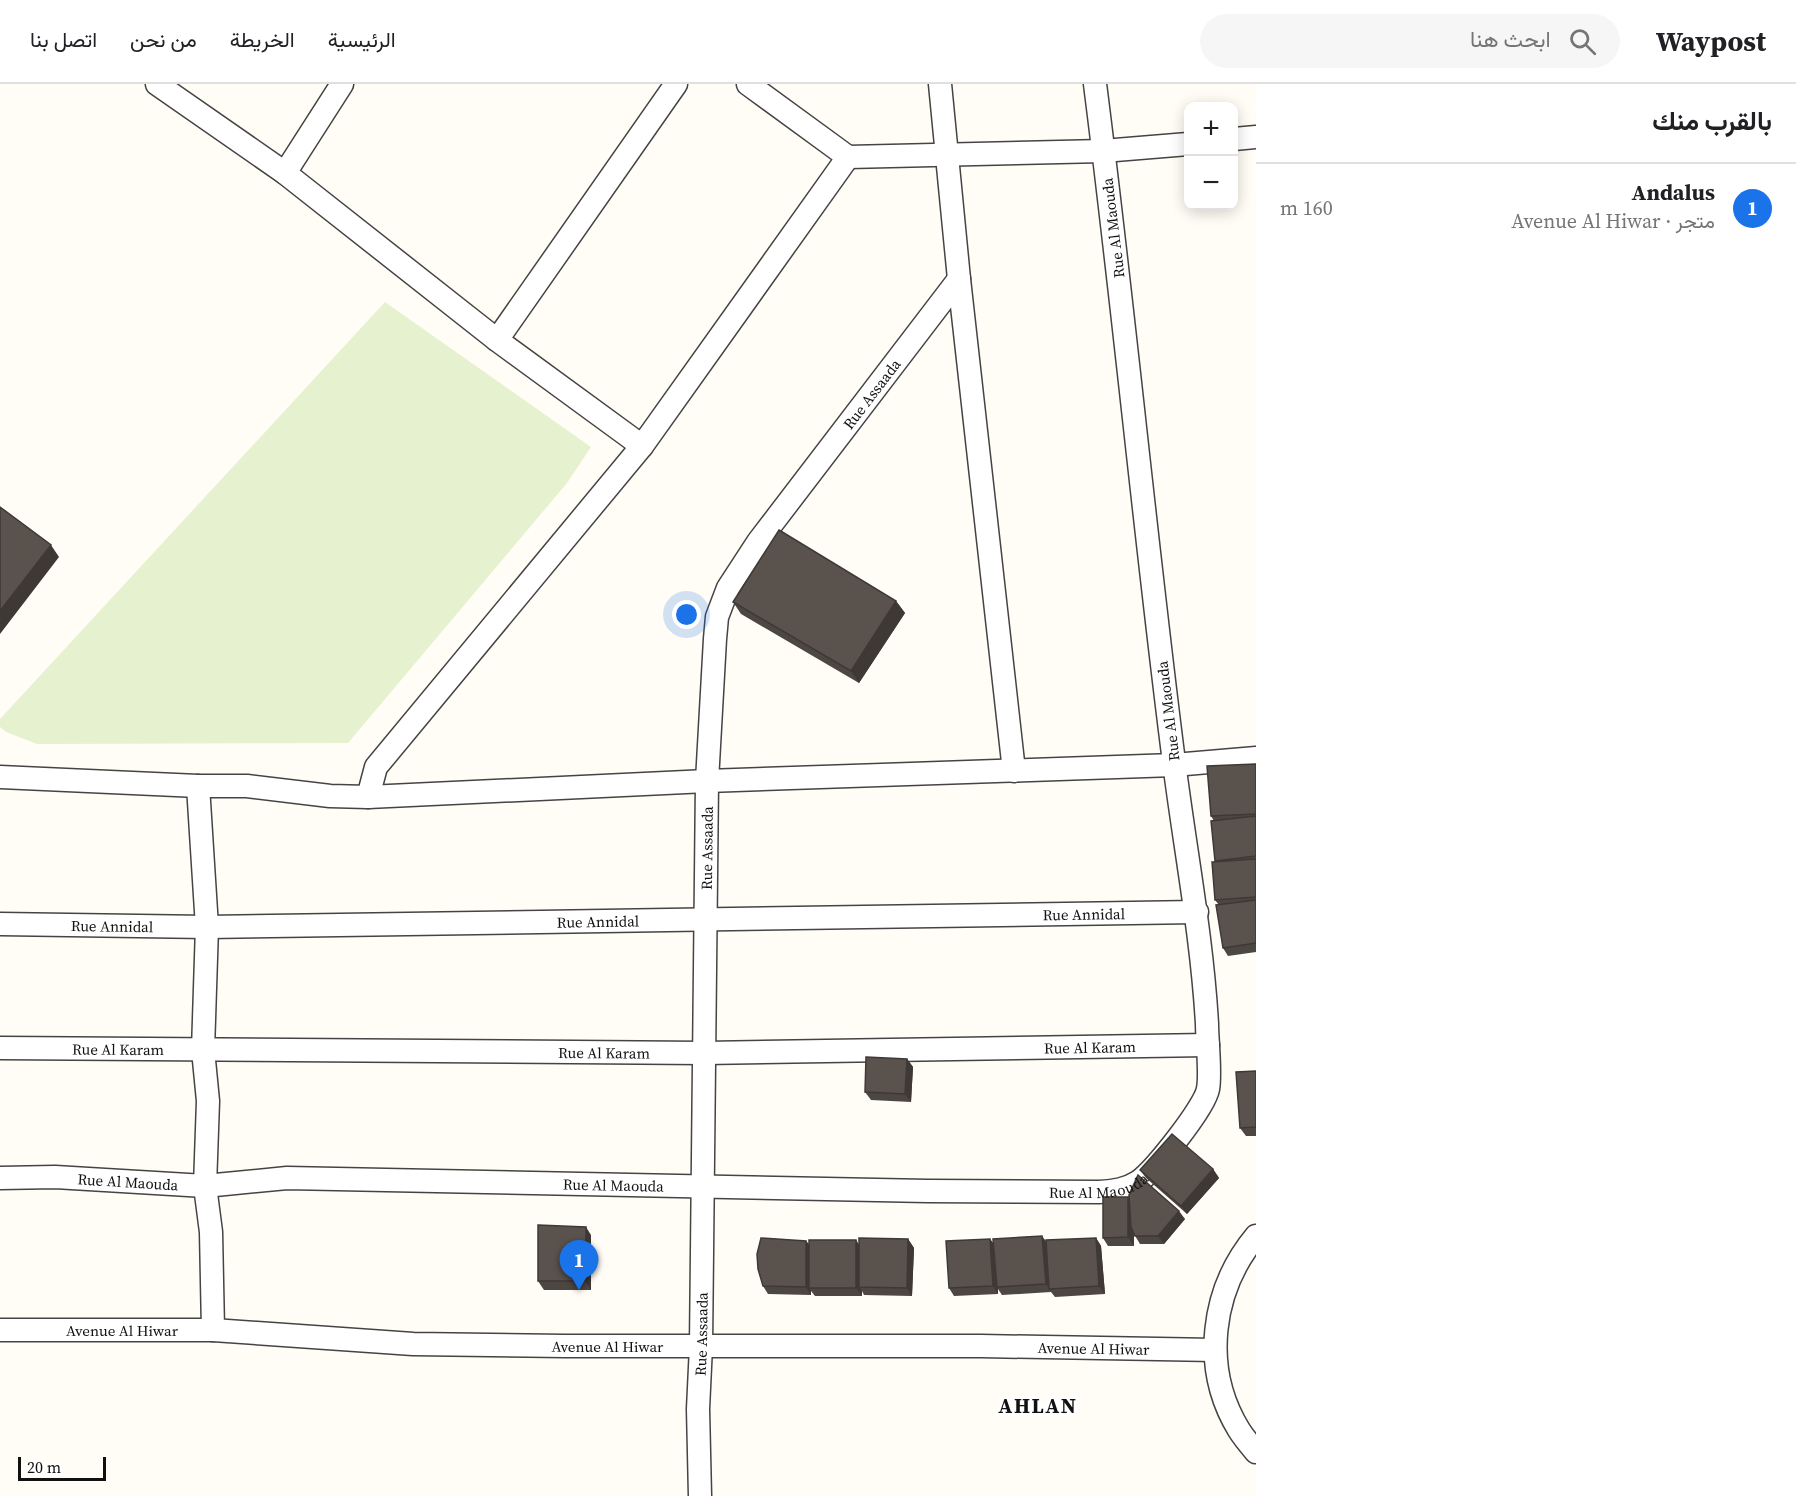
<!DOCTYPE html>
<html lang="ar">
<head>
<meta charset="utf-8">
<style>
	body { margin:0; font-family:"Source Serif 4",Vazirmatn,serif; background:#f6f6f6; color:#202124; direction:rtl }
	.controls { position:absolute; right:18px; top:18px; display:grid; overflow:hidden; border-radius:12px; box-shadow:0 3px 15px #0003 }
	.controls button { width:54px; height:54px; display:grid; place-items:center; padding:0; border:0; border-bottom:2px solid #e0e0e0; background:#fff; color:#202124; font:30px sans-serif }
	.scale { position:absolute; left:18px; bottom:15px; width:88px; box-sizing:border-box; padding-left:6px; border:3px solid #111; border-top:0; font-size:16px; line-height:21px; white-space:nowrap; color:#111; -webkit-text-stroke:4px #fff; paint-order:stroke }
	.you { position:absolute; left:687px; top:531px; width:21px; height:21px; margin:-15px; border:4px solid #fff; border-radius:50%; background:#1a73e8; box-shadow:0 0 0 9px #1a73e833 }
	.badge { display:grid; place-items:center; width:39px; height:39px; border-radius:50%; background:#1a73e8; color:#fff; font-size:20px; font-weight:700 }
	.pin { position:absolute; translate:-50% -50px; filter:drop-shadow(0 2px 3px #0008) }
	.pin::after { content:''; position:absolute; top:32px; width:21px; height:18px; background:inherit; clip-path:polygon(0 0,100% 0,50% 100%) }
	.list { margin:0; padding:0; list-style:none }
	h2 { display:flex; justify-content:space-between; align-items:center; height:78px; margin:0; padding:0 24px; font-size:26px }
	h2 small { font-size:20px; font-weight:400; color:#757577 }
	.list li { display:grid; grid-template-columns:39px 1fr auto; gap:18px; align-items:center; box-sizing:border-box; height:90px; padding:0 24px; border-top:2px solid #e0e0e0 }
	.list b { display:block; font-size:22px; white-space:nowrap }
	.list p { margin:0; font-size:20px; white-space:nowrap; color:#757577 }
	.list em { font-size:20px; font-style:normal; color:#757577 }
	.icon { flex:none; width:33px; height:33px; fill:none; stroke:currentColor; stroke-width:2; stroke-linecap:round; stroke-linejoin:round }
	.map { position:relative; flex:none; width:1256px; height:1412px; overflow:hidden; direction:ltr }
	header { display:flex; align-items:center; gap:36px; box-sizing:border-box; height:84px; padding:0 30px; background:#fff; border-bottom:2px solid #e0e0e0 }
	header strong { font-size:28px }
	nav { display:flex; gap:33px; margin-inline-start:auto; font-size:21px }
	.search { width:420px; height:54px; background:#f6f6f6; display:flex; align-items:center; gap:15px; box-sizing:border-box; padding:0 21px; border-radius:33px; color:#757577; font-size:22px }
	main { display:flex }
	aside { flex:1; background:#fff }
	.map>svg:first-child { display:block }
	.pitch { fill:#e6f2cf }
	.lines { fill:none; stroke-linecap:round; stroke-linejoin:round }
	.minor-casing { stroke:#444; stroke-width:25 }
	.minor { stroke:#fff; stroke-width:22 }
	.wall { fill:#4d4742 }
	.shaded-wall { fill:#3f3936 }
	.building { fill:#5a524d; stroke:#3f3936; stroke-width:1.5 }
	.labels { text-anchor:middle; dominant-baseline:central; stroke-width:6; stroke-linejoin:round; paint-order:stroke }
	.street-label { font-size:15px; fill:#111; stroke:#fff }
	.district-label { font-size:21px; font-weight:bold; letter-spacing:1.5px; fill:#111; stroke:#fff }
</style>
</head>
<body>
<header>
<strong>Waypost</strong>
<div class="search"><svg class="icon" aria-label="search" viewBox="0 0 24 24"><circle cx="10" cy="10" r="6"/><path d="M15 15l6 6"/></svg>ابحث هنا</div>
<nav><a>الرئيسية</a><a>الخريطة</a><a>من نحن</a><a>اتصل بنا</a></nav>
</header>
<main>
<aside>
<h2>بالقرب منك<small></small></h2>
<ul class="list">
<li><span class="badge">1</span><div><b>Andalus</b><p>متجر · Avenue Al Hiwar</p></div><em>160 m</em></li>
</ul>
</aside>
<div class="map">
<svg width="1256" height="1412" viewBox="0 0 1256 1412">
	<rect width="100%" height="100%" fill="#fffdf5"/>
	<path class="pitch" d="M385 218 591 363 567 399 348 659 37 660 6 648 0 643V635Z"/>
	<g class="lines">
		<defs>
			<g id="minor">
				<path d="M157 0 285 89 497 256 642 362"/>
				<path d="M748 0 848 73 1103 67 1188 60"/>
				<path d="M940 0 959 195 1014 687"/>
				<path d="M1234 55 1256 53"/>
				<path d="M285 89 342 0"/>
				<path d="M497 256 676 0"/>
				<path d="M0 693 198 702H247L330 712 368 713 707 697 1174 681 1256 674"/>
				<path d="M198 702 207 843 203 966 208 1017 205 1102 211 1148 213 1246"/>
				<path d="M368 713 376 683 642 362 848 73"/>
				<path id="s1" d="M0 840 207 843 1197 828"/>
				<path id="s2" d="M0 964 705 969 1208 961"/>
				<path id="s3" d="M0 1094 55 1093 205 1102 287 1094 928 1107 1099 1108C1113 1107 1126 1106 1138 1098 1154 1087 1205 1023 1208 1005 1211 990 1207 956 1207 940 1202 852 1185 765 1174 678 1145 452 1124 226 1095 0"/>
				<path d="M1256 1152C1211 1206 1201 1284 1239 1346 1244 1354 1250 1361 1256 1368"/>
				<path id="s4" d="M0 1246H213L413 1260 565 1262H981L1215 1266"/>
				<path id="s5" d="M700 1412 698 1325 701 1262 707 697 715 555 717 533 728 504 758 458 959 195"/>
			</g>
		</defs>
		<use href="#minor" class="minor-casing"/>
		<use href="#minor" class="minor"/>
	</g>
	<path class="wall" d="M896 517 905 529 859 599 741 530 733 518Z
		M1256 680V868L1228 872 1223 864 1219 821 1215 816 1216 778 1215 777 1214 737 1211 732Z
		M907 975 913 983 911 1018 871 1016 865 1008Z
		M1256 987V1052H1246L1240 1044Z
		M1213 1085 1219 1094 1187 1130 1146 1094 1140 1086Z
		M1129 1116 1185 1135 1164 1160H1140L1134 1150V1162H1108L1103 1154Z
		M591 1151V1206H544L538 1197Z
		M1096 1154 1101 1162 1105 1210 1055 1213 1051 1208 1002 1211 998 1205V1210L954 1212 949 1204 990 1155 993 1159 1046 1158Z
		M908 1155 914 1164 912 1212 864 1211 862 1207V1212H815L811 1207V1211L768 1210 763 1202 806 1157 809 1160 856 1156 859 1161Z"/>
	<path class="shaded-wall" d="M51 461 59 473 0 550V527Z
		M896 517 905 529 859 599 851 587Z
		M907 975 913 983 911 1018 905 1010Z
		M1213 1085 1219 1094 1187 1130 1181 1122Z
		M1128 1113 1133 1122 1134 1162 1128 1153Z
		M1179 1127 1185 1135 1164 1160 1158 1152Z
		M586 1143 591 1151V1206L585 1197Z
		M1042 1152 1048 1160 1049 1205 1046 1200Z
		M1096 1154 1101 1162 1105 1210 1099 1202Z
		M908 1155 914 1164 912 1212 907 1204Z
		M990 1155 996 1163 997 1203 998 1205V1210L993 1202Z
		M856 1156 861 1164 859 1203 862 1207V1212L856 1204Z
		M806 1157 812 1165 809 1204 811 1207V1211L806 1203Z"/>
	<path class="building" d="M0 423 51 461 0 527Z
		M779 446 896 517 851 587 733 518Z
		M1256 680V730L1211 732 1207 682Z
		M1256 732V772L1215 777 1211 737Z
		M1256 775V813L1215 816 1212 778Z
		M1256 816V859L1223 864 1216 821Z
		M866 973 907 975 905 1010 865 1008Z
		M1256 987V1043L1240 1044 1236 988Z
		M1172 1050 1213 1085 1181 1122 1140 1086Z
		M1138 1091 1179 1127 1158 1152H1135L1131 1143 1129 1111Z
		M1103 1113H1128V1153L1103 1154Z
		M538 1141 586 1143 585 1197H538Z
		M1042 1152 1046 1200 997 1203 993 1155Z
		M761 1154 806 1157V1203L763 1202 758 1185 757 1170Z
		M859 1154 908 1155 907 1204 859 1203Z
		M1096 1154 1099 1202 1049 1205 1046 1156Z
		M990 1155 993 1202 949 1204 946 1157Z
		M809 1156H856V1204H809Z"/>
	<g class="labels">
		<g class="street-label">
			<text transform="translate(1113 144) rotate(-97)">Rue Al Maouda</text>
			<text stroke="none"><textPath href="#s5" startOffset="1152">Rue Assaada</textPath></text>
			<text transform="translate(1168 627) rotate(-97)">Rue Al Maouda</text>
			<text stroke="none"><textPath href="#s5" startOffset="648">Rue Assaada</textPath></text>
			<text stroke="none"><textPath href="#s1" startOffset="1084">Rue Annidal</textPath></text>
			<text stroke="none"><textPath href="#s1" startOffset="598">Rue Annidal</textPath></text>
			<text stroke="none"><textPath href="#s1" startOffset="112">Rue Annidal</textPath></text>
			<text stroke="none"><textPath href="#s2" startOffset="1090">Rue Al Karam</textPath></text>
			<text stroke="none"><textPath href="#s2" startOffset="118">Rue Al Karam</textPath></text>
			<text stroke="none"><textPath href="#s2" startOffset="604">Rue Al Karam</textPath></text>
			<text stroke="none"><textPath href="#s3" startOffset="128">Rue Al Maouda</textPath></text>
			<text stroke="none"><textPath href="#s3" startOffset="1100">Rue Al Maouda</textPath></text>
			<text stroke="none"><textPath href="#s3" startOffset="614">Rue Al Maouda</textPath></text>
			<text stroke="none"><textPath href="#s4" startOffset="122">Avenue Al Hiwar</textPath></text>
			<text stroke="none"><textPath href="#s5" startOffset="162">Rue Assaada</textPath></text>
			<text stroke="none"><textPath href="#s4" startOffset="608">Avenue Al Hiwar</textPath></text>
			<text stroke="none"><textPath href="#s4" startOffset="1094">Avenue Al Hiwar</textPath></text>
		</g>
		<g class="district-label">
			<text x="1038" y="1321">AHLAN</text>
		</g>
	</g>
</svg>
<div class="controls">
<button>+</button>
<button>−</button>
</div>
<div class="scale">20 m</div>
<div class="you"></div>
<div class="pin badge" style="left:579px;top:1206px">1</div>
</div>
</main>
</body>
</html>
